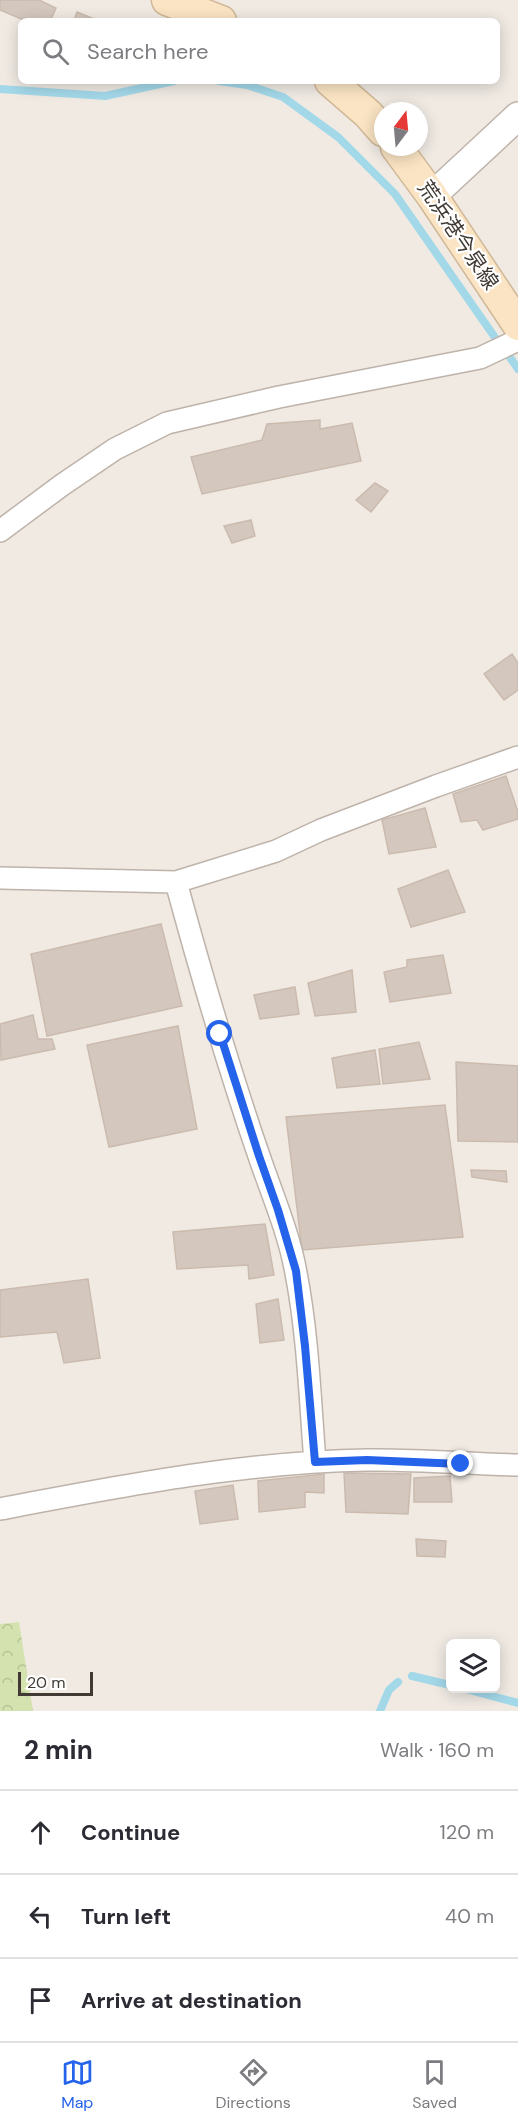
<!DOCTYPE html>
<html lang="en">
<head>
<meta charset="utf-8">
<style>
	body { margin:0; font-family:"DM Sans","Noto Sans JP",sans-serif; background:#f7f7f7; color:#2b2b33 }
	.controls { position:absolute; right:18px; bottom:18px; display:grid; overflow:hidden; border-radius:9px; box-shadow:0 3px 15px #0003 }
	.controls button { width:54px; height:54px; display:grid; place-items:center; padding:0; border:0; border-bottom:2px solid #e1e1e2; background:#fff; color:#2b2b33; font:30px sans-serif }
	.compass { position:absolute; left:374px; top:102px; width:54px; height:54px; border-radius:50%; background:#fff; box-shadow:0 3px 15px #0003; rotate:16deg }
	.scale { position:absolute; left:18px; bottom:15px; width:75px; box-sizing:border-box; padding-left:6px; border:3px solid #413a34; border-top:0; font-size:16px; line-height:21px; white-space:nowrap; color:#413a34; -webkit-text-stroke:4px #fff; paint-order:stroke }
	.stop { position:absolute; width:18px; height:18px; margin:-14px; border:4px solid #2563eb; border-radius:50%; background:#fff }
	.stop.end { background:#2563eb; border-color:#fff; box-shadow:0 2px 6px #0008 }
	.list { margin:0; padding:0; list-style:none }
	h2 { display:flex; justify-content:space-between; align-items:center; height:78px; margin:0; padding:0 24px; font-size:26px }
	h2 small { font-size:20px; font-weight:400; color:#7c7c81 }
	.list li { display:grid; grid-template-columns:39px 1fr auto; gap:18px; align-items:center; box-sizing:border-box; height:84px; padding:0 24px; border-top:2px solid #e1e1e2 }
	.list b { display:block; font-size:22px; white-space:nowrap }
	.list em { font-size:20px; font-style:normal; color:#7c7c81 }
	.icon { flex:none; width:33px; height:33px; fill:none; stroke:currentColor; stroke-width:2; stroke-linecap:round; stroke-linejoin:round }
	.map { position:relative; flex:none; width:518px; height:1711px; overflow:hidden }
	.search { position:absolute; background:#fff; box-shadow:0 3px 15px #0003; left:18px; right:18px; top:18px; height:66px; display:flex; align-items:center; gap:15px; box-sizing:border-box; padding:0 21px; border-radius:9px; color:#7c7c81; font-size:22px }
	.sheet { height:330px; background:#fff }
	nav { display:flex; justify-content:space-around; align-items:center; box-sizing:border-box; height:84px; border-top:2px solid #e1e1e2; background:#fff; font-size:16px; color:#7c7c81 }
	nav a { display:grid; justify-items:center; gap:3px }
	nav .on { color:#2563eb }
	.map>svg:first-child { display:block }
	.forest { fill:url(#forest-crowns) }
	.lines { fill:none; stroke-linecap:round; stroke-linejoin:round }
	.stream { stroke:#a3d8e9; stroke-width:8 }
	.building { fill:#d4c7bd; stroke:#cbbbae; stroke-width:1.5 }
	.minor-casing { stroke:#beb3aa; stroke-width:24 }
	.tertiary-casing { stroke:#beb3aa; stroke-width:30 }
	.secondary-casing { stroke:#d0b898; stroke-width:33 }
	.minor { stroke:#fff; stroke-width:21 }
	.tertiary { stroke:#fff; stroke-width:27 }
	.secondary { stroke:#fae4c3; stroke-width:30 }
	.route { stroke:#2563eb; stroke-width:8 }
	.labels { text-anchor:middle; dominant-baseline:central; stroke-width:4.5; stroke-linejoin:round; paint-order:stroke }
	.street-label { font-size:21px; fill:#413a34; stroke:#fff }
</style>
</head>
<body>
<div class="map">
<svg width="518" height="1711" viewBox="0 0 518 1711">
	<defs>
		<pattern id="forest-crowns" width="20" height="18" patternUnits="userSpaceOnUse" patternTransform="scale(1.5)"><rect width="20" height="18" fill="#d3e2ae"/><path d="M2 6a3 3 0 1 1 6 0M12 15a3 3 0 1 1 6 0" fill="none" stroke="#b6c396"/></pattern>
	</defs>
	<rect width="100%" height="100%" fill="#f0eae3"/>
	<path class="forest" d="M19 1622 33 1711H0V1624Z"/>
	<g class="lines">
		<path class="stream" d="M219 81 247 85 283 97 338 137 395 194 496 339
			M0 89 105 96 174 81
			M509 356 518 369
			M412 1676 450 1685
			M462 1688 518 1703
			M380 1711 389 1690 398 1682"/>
	</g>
	<path class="building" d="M0 0H39L56 8 50 21H26L0 10Z
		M77 12 99 21H74Z
		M320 420V429L352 423 361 461 202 494 191 457 262 440 267 424Z
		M375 483 388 491 371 512 356 500Z
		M251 520 255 536 232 543 224 526Z
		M512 654 518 663V690L504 700 484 674Z
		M506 776 518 812V819L483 830 477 820 461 822 453 794Z
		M425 808 436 847 389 854 382 820Z
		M448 870 465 912 411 927 398 889Z
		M161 924 182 1006 47 1036 31 954Z
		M443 955 451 993 390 1002 384 972 407 967V960Z
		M352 970 356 1012 315 1016 308 983Z
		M295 987 299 1014 260 1019 254 995Z
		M33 1015 38 1039H52L55 1049 1 1060 0 1024Z
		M178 1026 197 1129 109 1147 87 1045Z
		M419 1042 430 1079 383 1084 379 1049Z
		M375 1050 380 1084 337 1088 332 1058Z
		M456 1062 518 1066V1142L458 1141Z
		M445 1105 463 1237 302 1250 286 1117Z
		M471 1170 506 1171 507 1182 472 1177Z
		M265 1224 274 1275 249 1279 248 1265 177 1269 173 1232Z
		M88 1279 100 1358 64 1363 57 1332 0 1337V1290Z
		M278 1299 284 1340 260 1343 256 1304Z
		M344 1473 411 1474 408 1514 346 1512Z
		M324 1474V1493L305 1492V1507L259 1512 258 1481Z
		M450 1476 452 1502H414V1478Z
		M233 1485 238 1519 200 1524 195 1491Z
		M416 1539 446 1541 445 1557 417 1556Z"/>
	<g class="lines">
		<defs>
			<path id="minor" d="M0 531 62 485 115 449 167 423 279 397 480 358 518 340
				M0 878 176 882 276 851 321 830 436 786 518 757
				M176 882C201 974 228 1066 259 1156 272 1194 289 1233 296 1273 308 1335 310 1399 315 1462
				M0 1509C121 1486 243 1462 367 1460 417 1459 468 1464 518 1465"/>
			<path id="tertiary" d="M432 196 518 116"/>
			<path id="secondary" d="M167 0 221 21
				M330 81 368 114 383 131
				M396 147 432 196 518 325"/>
		</defs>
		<use href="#minor" class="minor-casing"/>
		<use href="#tertiary" class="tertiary-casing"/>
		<use href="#secondary" class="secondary-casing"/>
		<use href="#minor" class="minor"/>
		<use href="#tertiary" class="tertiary"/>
		<use href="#secondary" class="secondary"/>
	</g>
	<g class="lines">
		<path class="route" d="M220 1034 259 1156 278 1210 296 1271 305 1346 315 1462 367 1460 461 1464"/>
	</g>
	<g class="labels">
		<g class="street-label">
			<text transform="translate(458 235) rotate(56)">荒浜港今泉線</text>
		</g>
	</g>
</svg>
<div class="controls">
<button><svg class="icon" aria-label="layers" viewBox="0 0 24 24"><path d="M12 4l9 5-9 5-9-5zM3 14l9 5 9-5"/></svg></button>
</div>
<svg class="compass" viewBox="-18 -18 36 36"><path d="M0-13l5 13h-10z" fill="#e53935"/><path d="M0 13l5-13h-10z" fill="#7c7c81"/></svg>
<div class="scale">20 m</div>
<div class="stop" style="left:220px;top:1034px"></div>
<div class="stop end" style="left:461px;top:1464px"></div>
<div class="search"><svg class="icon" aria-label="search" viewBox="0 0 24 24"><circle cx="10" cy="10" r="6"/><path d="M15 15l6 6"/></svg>Search here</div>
</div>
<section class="sheet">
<h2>2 min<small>Walk · 160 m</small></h2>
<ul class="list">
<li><svg class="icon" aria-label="ahead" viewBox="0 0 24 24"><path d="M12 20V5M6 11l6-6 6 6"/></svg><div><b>Continue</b></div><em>120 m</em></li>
<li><svg class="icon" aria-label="left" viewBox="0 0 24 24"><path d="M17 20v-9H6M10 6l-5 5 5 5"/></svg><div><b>Turn left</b></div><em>40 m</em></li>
<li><svg class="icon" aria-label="arrive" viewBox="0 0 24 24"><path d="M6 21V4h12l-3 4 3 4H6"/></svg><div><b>Arrive at destination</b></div></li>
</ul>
</section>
<nav>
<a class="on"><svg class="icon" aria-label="map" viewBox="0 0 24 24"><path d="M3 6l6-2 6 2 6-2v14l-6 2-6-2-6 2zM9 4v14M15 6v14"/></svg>Map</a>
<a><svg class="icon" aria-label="directions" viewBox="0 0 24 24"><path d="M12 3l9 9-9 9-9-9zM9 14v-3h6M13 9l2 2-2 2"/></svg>Directions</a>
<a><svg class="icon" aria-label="saved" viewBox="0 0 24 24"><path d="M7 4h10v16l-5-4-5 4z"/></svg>Saved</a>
</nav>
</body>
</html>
